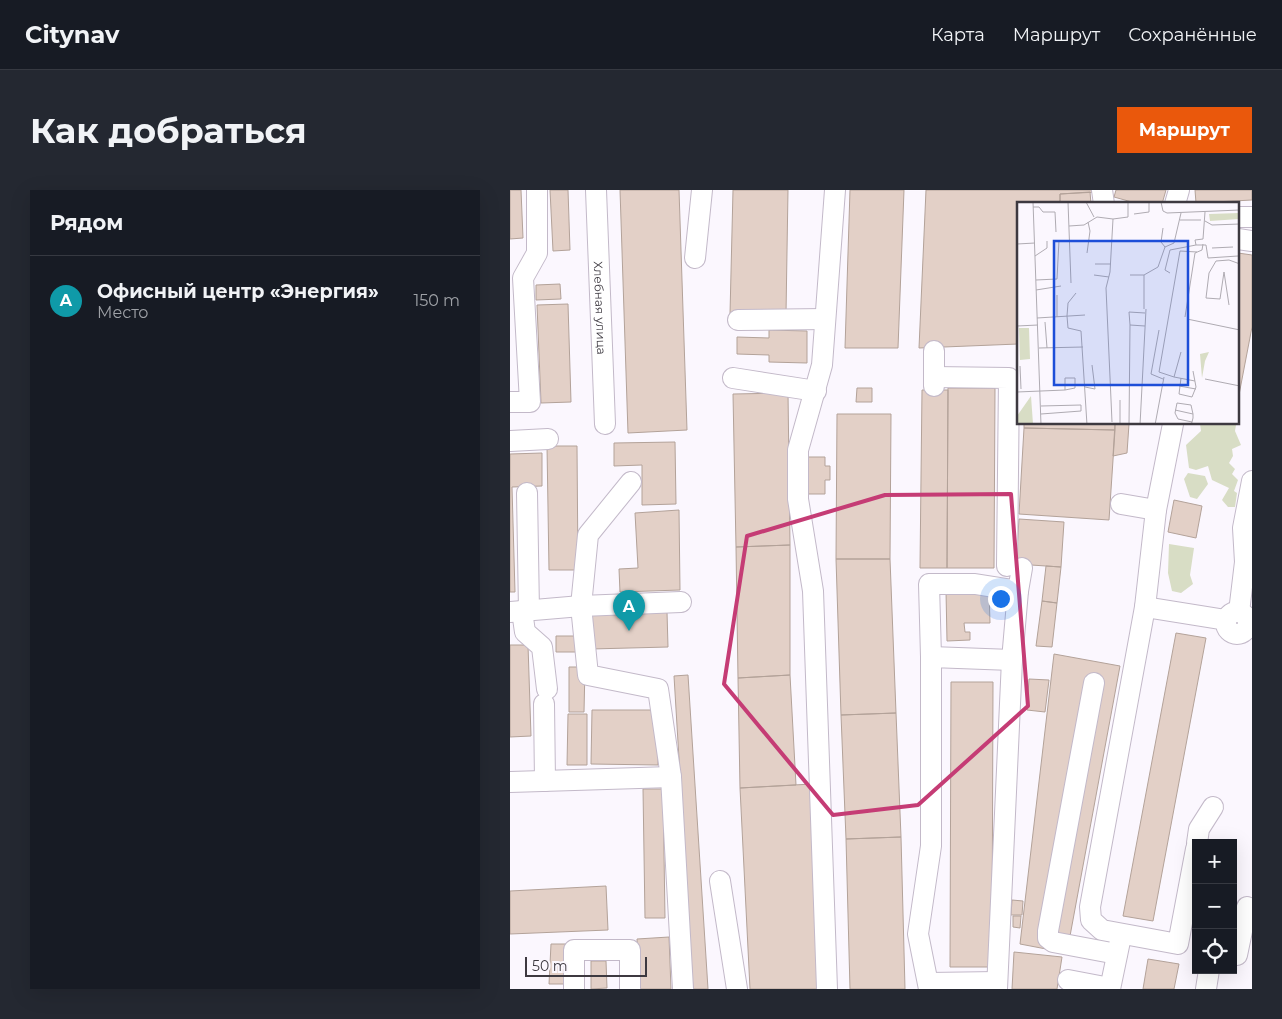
<!DOCTYPE html>
<html lang="ru">
<head>
<meta charset="utf-8">
<style>
	body { margin:0; font-family:Montserrat,sans-serif; background:#242831; color:#f1f3f6 }
	.controls { position:absolute; right:15px; bottom:15px; display:grid; overflow:hidden; border-radius:0px; box-shadow:0 5px 20px #0002 }
	.controls button { width:45px; height:45px; display:grid; place-items:center; padding:0; border:0; border-bottom:1px solid #363941; background:#171b24; color:#f1f3f6; font:25px sans-serif }
	.scale { position:absolute; left:15px; bottom:12px; width:122px; box-sizing:border-box; padding-left:5px; border:2px solid #3d3940; border-top:0; font-size:14px; line-height:18px; white-space:nowrap; color:#3d3940; -webkit-text-stroke:4px #fbf7fe; paint-order:stroke }
	.you { position:absolute; left:490px; top:408px; width:18px; height:18px; margin:-12px; border:4px solid #fff; border-radius:50%; background:#1a73e8; box-shadow:0 0 0 8px #1a73e833 }
	.badge { display:grid; place-items:center; width:32px; height:32px; border-radius:50%; background:#ea580c; color:#fff; font-size:16px; font-weight:700 }
	.pin { position:absolute; translate:-50% -41px; filter:drop-shadow(0 1px 2px #0008) }
	.pin::after { content:''; position:absolute; top:26px; width:18px; height:15px; background:inherit; clip-path:polygon(0 0,100% 0,50% 100%) }
	.list { margin:0; padding:0; list-style:none }
	h2 { display:flex; justify-content:space-between; align-items:center; height:65px; margin:0; padding:0 20px; font-size:21px }
	h2 small { font-size:16px; font-weight:400; color:#9ea1a6 }
	.list li { display:grid; grid-template-columns:32px 1fr auto; gap:15px; align-items:center; box-sizing:border-box; height:90px; padding:0 20px; border-top:1px solid #363941 }
	.list b { display:block; font-size:19px; white-space:nowrap }
	.list p { margin:0; font-size:16px; white-space:nowrap; color:#9ea1a6 }
	.list em { font-size:16px; font-style:normal; color:#9ea1a6 }
	.icon { flex:none; width:28px; height:28px; fill:none; stroke:currentColor; stroke-width:2; stroke-linecap:round; stroke-linejoin:round }
	.map { position:relative; flex:none; width:742px; height:799px; overflow:hidden; border-radius:0px }
	header { display:flex; align-items:center; gap:30px; box-sizing:border-box; height:70px; padding:0 25px; background:#171b24; border-bottom:1px solid #363941 }
	header strong { font-size:24px }
	nav { display:flex; gap:28px; margin-inline-start:auto; font-size:18px }
	.intro { display:flex; align-items:center; justify-content:space-between; box-sizing:border-box; height:120px; padding:0 30px }
	h1 { margin:0; font-size:35px }
	.button { padding:12px 22px; border-radius:0px; background:#ea580c; color:#fff; font-size:18px; font-weight:700 }
	main { display:flex; gap:30px; padding:0 30px }
	aside { flex:1; background:#171b24; border-radius:0px; box-shadow:0 5px 20px #0002 }
	.map>svg:first-child { display:block }
	.green { fill:#d8ddc5 }
	.building { fill:#e3d0c7; stroke:#b3a299 }
	.lines { fill:none; stroke-linecap:round; stroke-linejoin:round }
	.minor-casing { stroke:#c3b9c9; stroke-width:22 }
	.minor { stroke:#fff; stroke-width:20 }
	.marked { fill:none; stroke:#c53c75; stroke-width:4; stroke-linejoin:round }
	.labels { text-anchor:middle; dominant-baseline:central; stroke-width:4.5; stroke-linejoin:round; paint-order:stroke }
	.street-label { font-size:12px; fill:#3d3940; stroke:#fbf7fe }
	.inset-road { fill:none; stroke:#afabb2; stroke-width:1 }
	.view { fill:#1d4ed8; fill-opacity:0.15; stroke:#1d4ed8; stroke-width:2.5 }
	.inset-edge { fill:none; stroke:#3d3940; stroke-width:2.5 }
</style>
</head>
<body>
<header>
<strong>Citynav</strong>
<nav><a>Карта</a><a>Маршрут</a><a>Сохранённые</a></nav>
</header>
<div class="intro"><h1>Как добраться</h1><a class="button">Маршрут</a></div>
<main>
<aside>
<h2>Рядом<small></small></h2>
<ul class="list">
<li><span class="badge" style="background:#0f9aa8">A</span><div><b>Офисный центр «Энергия»</b><p>Место</p></div><em>150 m</em></li>
</ul>
</aside>
<div class="map">
<svg width="742" height="799" viewBox="0 0 742 799">
	<rect width="100%" height="100%" fill="#fbf7fe"/>
	<path class="green" d="M690 234 726 235 725 241 731 255 722 259 723 266 719 273 725 279 722 284 728 290 724 301 727 303 725 317H718L712 310 719 298 702 290 698 276 686 280 679 278 676 255 691 241Z
		M678 283 695 286 698 294 687 309 680 307 674 289Z
		M659 354 684 358 680 385 683 394 671 403 662 401 658 383Z"/>
	<path class="building" d="M0 0H11L13 48 0 49Z
		M40 0H58L60 60 43 61Z
		M110 0H169L177 240 118 243Z
		M223 0H278L276 124H220Z
		M340 0H394L388 158H335Z
		M416 0H587V2L550 4V14H508V154L409 158Z
		M606 0H656L652 14H629L604 7Z
		M685 0H742V10L686 13Z
		M580 2 581 14H550V4Z
		M728 63 742 65V137L728 210Z
		M50 94 51 109 26 110V95Z
		M58 114 61 212 31 213 27 115Z
		M259 140 297 141V173L259 172V165L227 164V147L259 148Z
		M347 198H362V212H346Z
		M438 198H485L484 378H437Z
		M412 200H438L437 378H410Z
		M278 203 280 355 226 357 223 204Z
		M327 224H381L380 369H326Z
		M514 234H605V240L514 238Z
		M605 234H619L617 263 603 266Z
		M514 238 605 240 599 330 509 324Z
		M165 252 166 314 132 315V275L104 276V253Z
		M37 256H67L68 380H39Z
		M32 263V296L2 297 5 402H0V264Z
		M295 267H315V276H320V290H315V304H295Z
		M664 310 692 316 686 348 658 342Z
		M169 320 170 400 110 402 109 379 128 378 125 323Z
		M509 329 554 332 551 377 506 374Z
		M280 355V485L228 488 226 357Z
		M326 369H380L386 523 331 525Z
		M536 376 551 377 547 413 532 411Z
		M479 400 480 433H454L455 442H460V450L437 451 436 401Z
		M532 411 547 413 542 457 526 456Z
		M157 422 158 457 81 459 80 424Z
		M666 443 696 448 643 731 613 726Z
		M46 446H68V462H46Z
		M0 455H18L21 546 0 547Z
		M544 464 610 476 560 746 599 771 510 754Z
		M59 477H75L74 522H59Z
		M178 485 198 799H183L164 486Z
		M280 485 286 595 230 598 228 488Z
		M519 489 539 490 535 522 517 520Z
		M441 492H483L482 777H440Z
		M82 520H149L148 575 81 574Z
		M386 523 391 647 336 649 331 525Z
		M58 524H77V575H57Z
		M302 594 309 799H240L230 598Z
		M133 599H153L155 728H135Z
		M391 647 395 799H340L336 649Z
		M96 696 98 740 0 744V701Z
		M502 710 513 711 512 725H501Z
		M503 726H511L510 738 503 737Z
		M159 747 161 799H129L127 749Z
		M41 754H56L54 794H39Z
		M504 762 552 767 547 799H502Z
		M638 769 669 774 664 799H633Z
		M81 771H96L97 798 81 799Z"/>
	<g class="lines">
		<defs>
			<g id="minor">
				<path id="s1" d="M86 0 95 234"/>
				<path d="M592 0 594 14"/>
				<path d="M665 14 669 0"/>
				<path d="M728 27H742"/>
				<path d="M728 49 742 51"/>
				<path d="M185 68 192 0"/>
				<path d="M228 130 315 129"/>
				<path d="M424 187 499 188 497 376"/>
				<path d="M223 188 306 201"/>
				<path d="M424 196V161"/>
				<path d="M0 212H20L13 88 27 63V0"/>
				<path d="M663 234 646 320 635 417 580 717 581 730 592 740 668 754 686 659"/>
				<path d="M0 251 38 249"/>
				<path d="M121 292 78 345 71 416 78 485 148 499 161 587 173 799"/>
				<path d="M17 303 19 421"/>
				<path d="M611 314 646 320"/>
				<path d="M635 417 716 430"/>
				<path d="M12 421 15 442 32 457 37 499"/>
				<circle cx="727" cy="433" r="11"/>
				<path d="M0 422 71 416 171 412"/>
				<path d="M729 422 735 372 733 338 742 291"/>
				<path d="M421 467 419 394H465L508 401"/>
				<path d="M584 493 538 741V748L543 752 607 764"/>
				<path d="M34 514 35 591"/>
				<path d="M0 592 161 587"/>
				<path d="M687 653 689 639 703 617"/>
				<path d="M210 691 227 799"/>
				<path d="M727 765 737 717"/>
				<path d="M558 790 600 798"/>
				<path d="M419 793 487 792"/>
				<path d="M64 799V760H120V799"/>
				<path d="M317 799 303 401 288 309V260L312 175 325 0"/>
				<path d="M419 799 408 744 421 656V467L502 470"/>
				<path d="M487 799 502 470 508 401 512 378"/>
				<path d="M600 799 610 751"/>
				<path d="M696 799 699 780"/>
			</g>
		</defs>
		<use href="#minor" class="minor-casing"/>
		<use href="#minor" class="minor"/>
	</g>
	<path class="marked" d="M501 304 518 516 408 615 323 625 214 494 237 346 375 305Z"/>
	<g class="labels">
		<g class="street-label">
			<text stroke="none"><textPath href="#s1" startOffset="118">Хлебная улица</textPath></text>
		</g>
	</g>
	<g transform="translate(507 12)">
		<rect width="222" height="222" fill="#fbf7fe"/>
		<path d="M222 11V17L193 19 192 12ZM2 126H12L13 157 3 158ZM192 150 188 159 185 176 183 152ZM14 194 16 222H0V214Z" fill="#d8ddc5"/>
		<path class="inset-road" d="M16 0 24 223M51 0 54 81M69 0 77 15M144 0 146 9 150 11 223 8M16 5H22L26 10H38L39 30M188 10 186 37 178 38 179 43H189L191 56 221 54M117 12 132 10V0M96 17 111 15V0M163 18H184M188 19 195 23 223 22M52 24 67 23 80 15 96 17 93 70 89 86 95 220M146 26 144 40 148 45M0 42 18 41M195 46 216 45M70 51 73 29 71 20M18 54 30 46V39M78 62H94M153 71 148 68 153 48 179 43M77 73 92 75M113 73H127V107M127 73 141 65 148 45 157 41 164 11M19 78 40 77 42 38M19 88 44 84M59 91 51 101 50 114 51 126 64 129 70 223M40 93V115M212 103 207 70 203 97 189 96 192 71 199 59 212 58 223 62M168 115 178 51 185 48 186 42M20 116 68 113M170 117 223 128M28 120 30 146M113 123 112 110 128 111M0 124 21 123M142 128 134 172 146 177M22 146 66 145M164 150 157 175 142 170 163 49 180 50M3 164 4 187M157 175 178 179M164 176 162 192 175 195 179 185 176 169M188 177 223 184M162 184 179 187M68 185 78 187 75 163M0 190 48 188V176H58V186L48 188M24 204 64 203V209L24 212M158 208 176 212M103 223V198M112 223 113 123 128 124M123 223 129 107M138 223 147 175M174 223 175 220 176 216V212L174 203 160 201 158 211 161 217 175 220"/>
		<path class="view" d="M37 39H171V183H37Z"/>
		<rect width="222" height="222" class="inset-edge"/>
	</g>
</svg>
<div class="controls">
<button>+</button>
<button>−</button>
<button><svg class="icon" aria-label="locate" viewBox="0 0 24 24"><circle cx="12" cy="12" r="6"/><path d="M12 2v4M12 18v4M2 12h4M18 12h4"/></svg></button>
</div>
<div class="scale">50 m</div>
<div class="you"></div>
<div class="pin badge" style="left:119px;top:441px;background:#0f9aa8">A</div>
</div>
</main>
</body>
</html>
